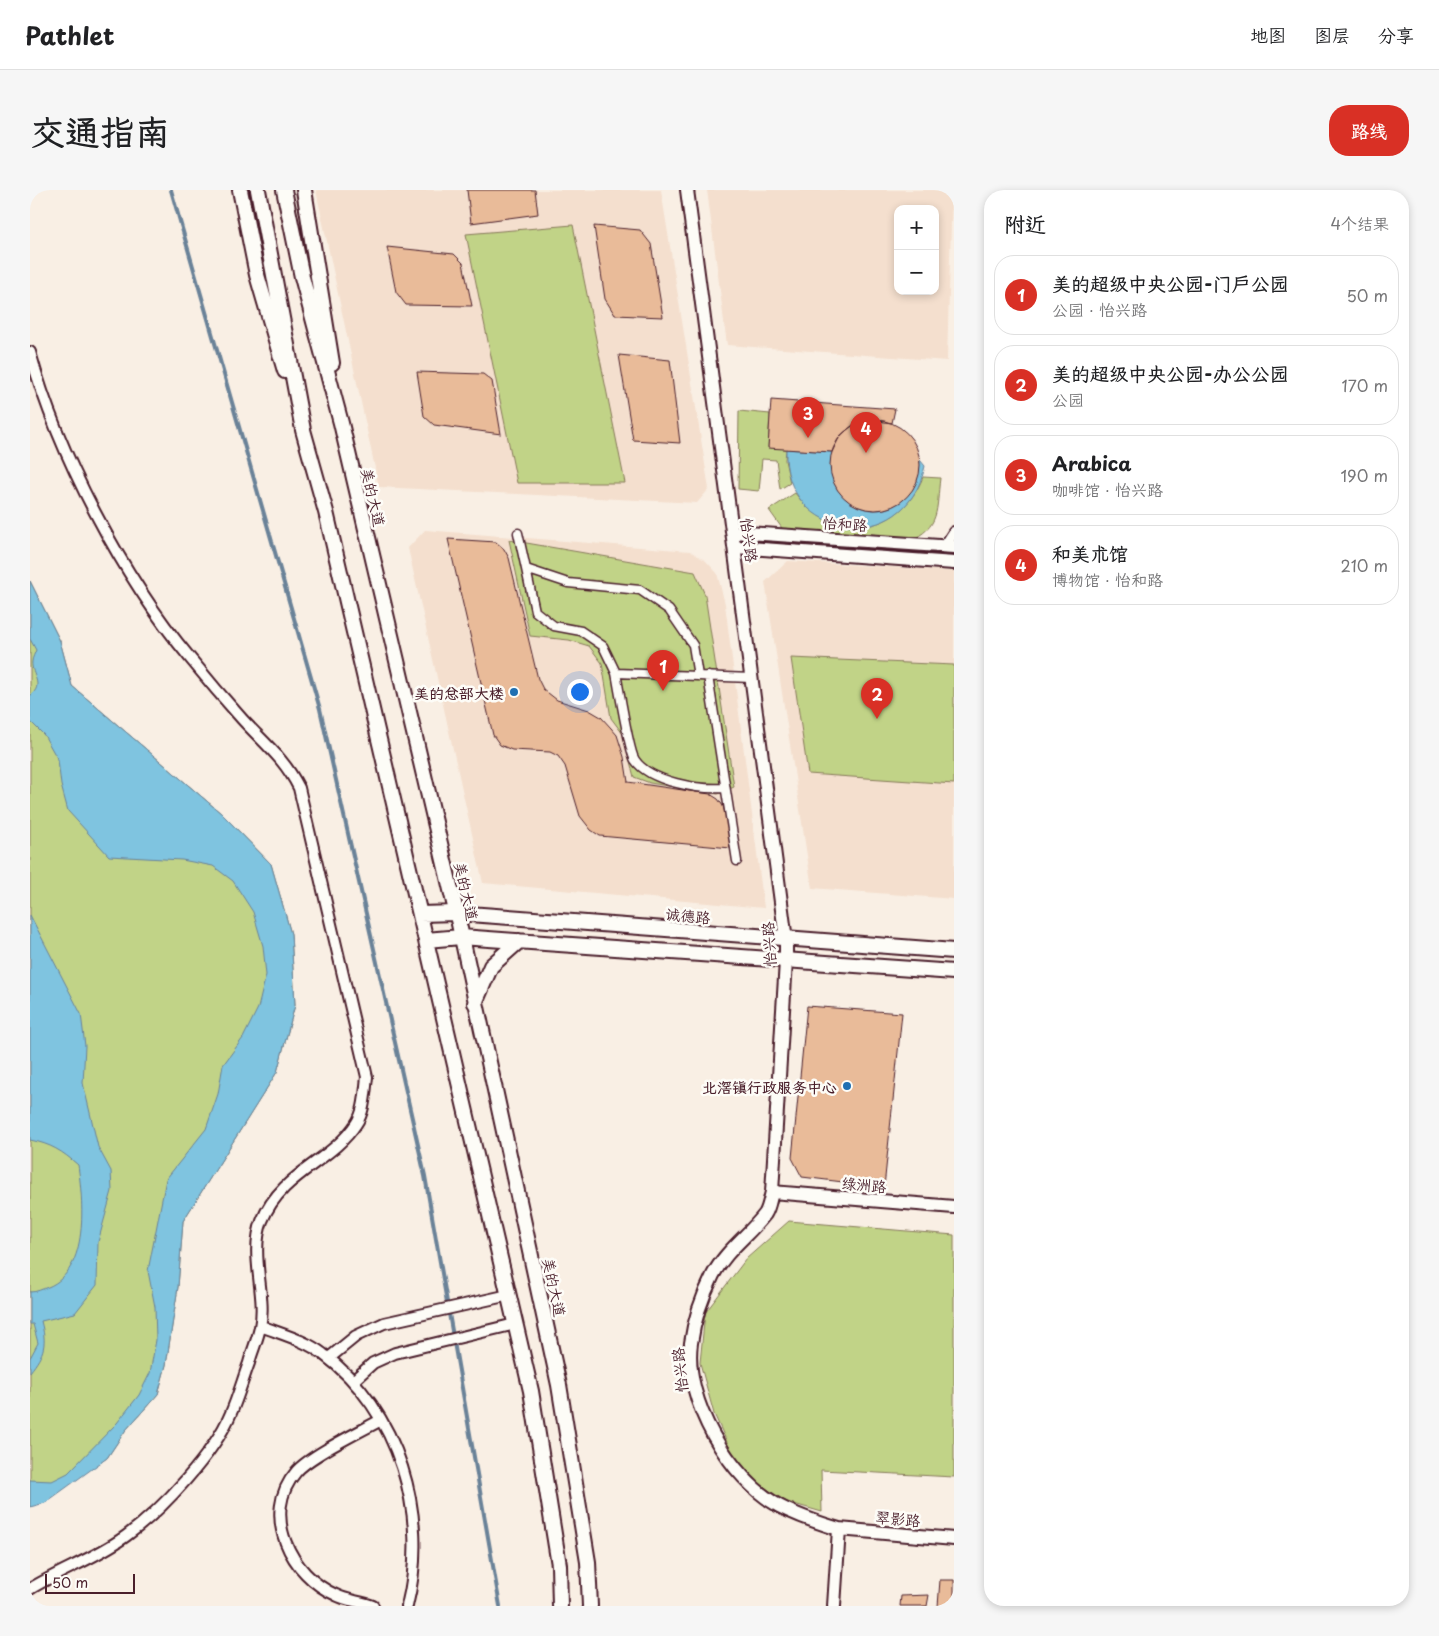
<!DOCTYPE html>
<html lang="zh">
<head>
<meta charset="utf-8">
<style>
	body { margin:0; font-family:"Playpen Sans","LXGW WenKai TC",sans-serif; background:#f6f6f6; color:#202124 }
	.controls { position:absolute; right:15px; top:15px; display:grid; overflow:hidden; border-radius:10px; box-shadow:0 2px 8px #0003 }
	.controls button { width:45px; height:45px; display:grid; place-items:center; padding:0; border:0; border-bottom:1px solid #e0e0e0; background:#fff; color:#202124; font:25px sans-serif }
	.scale { position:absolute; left:15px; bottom:12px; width:90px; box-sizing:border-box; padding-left:5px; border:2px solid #4a1f2b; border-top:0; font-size:14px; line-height:18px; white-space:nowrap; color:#4a1f2b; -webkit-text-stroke:4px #fdfcf7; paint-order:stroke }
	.you { position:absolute; left:549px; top:501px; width:18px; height:18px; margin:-12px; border:4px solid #fff; border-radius:50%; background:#1a73e8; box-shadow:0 0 0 8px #1a73e833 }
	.badge { display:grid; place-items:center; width:32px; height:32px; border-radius:50%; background:#d93025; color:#fff; font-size:16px; font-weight:700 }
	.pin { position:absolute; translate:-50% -41px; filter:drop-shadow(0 1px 2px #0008) }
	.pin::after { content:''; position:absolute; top:26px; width:18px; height:15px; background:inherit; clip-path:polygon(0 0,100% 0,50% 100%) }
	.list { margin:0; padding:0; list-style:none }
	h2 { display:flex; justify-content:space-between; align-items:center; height:65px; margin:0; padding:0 20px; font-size:21px }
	h2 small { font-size:16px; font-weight:400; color:#757577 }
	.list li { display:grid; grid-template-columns:32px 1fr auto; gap:15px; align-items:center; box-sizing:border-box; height:80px; margin:0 10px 10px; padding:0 10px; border:1px solid #e0e0e0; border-radius:20px }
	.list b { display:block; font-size:19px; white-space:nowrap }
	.list p { margin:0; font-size:16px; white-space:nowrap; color:#757577 }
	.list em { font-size:16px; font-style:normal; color:#757577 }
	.map { position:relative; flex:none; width:924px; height:1416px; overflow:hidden; border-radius:20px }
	header { display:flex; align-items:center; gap:30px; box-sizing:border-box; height:70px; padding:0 25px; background:#fff; border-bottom:1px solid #e0e0e0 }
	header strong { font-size:24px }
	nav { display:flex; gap:28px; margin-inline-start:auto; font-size:18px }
	.intro { display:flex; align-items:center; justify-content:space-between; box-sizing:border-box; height:120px; padding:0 30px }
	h1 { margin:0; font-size:35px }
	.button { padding:12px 22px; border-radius:20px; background:#d93025; color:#fff; font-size:18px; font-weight:700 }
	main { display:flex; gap:30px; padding:0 30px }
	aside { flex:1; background:#fff; border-radius:20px; box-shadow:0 2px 8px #0003 }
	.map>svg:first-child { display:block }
	.built { fill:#f4dfce; fill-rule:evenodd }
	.green { fill:#c1d387; stroke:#867959 }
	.water { fill:#7fc4e0; stroke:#6a8298 }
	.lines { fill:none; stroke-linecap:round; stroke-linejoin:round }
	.stream { stroke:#6a8298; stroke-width:4 }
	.building { fill:#e9bb99; stroke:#4a1f2b }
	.pedestrian-casing { stroke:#4a1f2b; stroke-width:11 }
	.minor-casing { stroke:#4a1f2b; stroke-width:14 }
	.tertiary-casing { stroke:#4a1f2b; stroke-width:16 }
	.secondary-casing { stroke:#4a1f2b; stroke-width:18 }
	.pedestrian { stroke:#fdfcf7; stroke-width:8 }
	.minor { stroke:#fdfcf7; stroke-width:10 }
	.tertiary { stroke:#fdfcf7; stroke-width:12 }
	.secondary { stroke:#fdfcf7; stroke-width:14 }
	.poi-dot { fill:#1f6fb2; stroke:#fdfcf7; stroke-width:2 }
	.labels { text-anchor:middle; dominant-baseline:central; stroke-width:5; stroke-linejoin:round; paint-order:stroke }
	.street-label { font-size:15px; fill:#4a1f2b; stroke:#fdfcf7 }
	.poi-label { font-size:15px; font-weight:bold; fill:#4a1f2b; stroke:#fdfcf7; text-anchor:end }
</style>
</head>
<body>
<header>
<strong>Pathlet</strong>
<nav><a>地图</a><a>图层</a><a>分享</a></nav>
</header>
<div class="intro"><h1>交通指南</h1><a class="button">路线</a></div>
<main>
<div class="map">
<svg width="924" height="1416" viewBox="0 0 924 1416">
	<rect width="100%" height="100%" fill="#f9efe4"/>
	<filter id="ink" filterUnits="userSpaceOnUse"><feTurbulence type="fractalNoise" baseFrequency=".02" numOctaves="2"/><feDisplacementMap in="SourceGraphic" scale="10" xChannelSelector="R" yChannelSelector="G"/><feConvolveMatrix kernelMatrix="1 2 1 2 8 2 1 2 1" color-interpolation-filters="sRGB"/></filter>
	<g filter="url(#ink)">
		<path class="built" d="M286 0H631L679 299 667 313 349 297Z
			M677 0H922L917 171 697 155ZM868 19H905V101H868Z
			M395 340 660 361 676 371 687 383 695 414 734 718 453 693 378 358Z
			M758 371 924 381V709L782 698 735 392Z"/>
		<path class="green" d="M543 35 595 293H487L436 44Z
			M709 221 740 224 738 257 756 259 755 270 760 293 750 299 746 270 732 269 729 301 708 299Z
			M893 287 910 288C906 320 911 337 879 351L754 341 739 320 765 303C802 354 870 346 893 287Z
			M479 350 665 382 675 405 704 597 688 604 620 593 604 587 593 544 581 528 572 473 559 456 539 450 500 446Z
			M0 391 30 451 42 496 192 624 241 674 261 744 265 815 247 882 153 1031 148 1097 136 1175 128 1204 95 1241 77 1268 0 1317Z
			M761 468 924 475V594L778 584Z
			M759 1031 924 1045V1287L791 1280 792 1322 757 1312 728 1293 703 1265 684 1224 670 1173 675 1123 716 1069Z"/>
		<path class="water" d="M756 259 802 262C796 334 884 342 890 270L895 276C876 367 752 351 756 259Z
			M0 391 30 451 42 496 192 624 241 674 261 744 265 815 247 882 153 1031 148 1097 136 1175 128 1204 95 1241 77 1268 15 1313 0 1317V1290L22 1291 38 1283 87 1233 109 1205 120 1183 126 1150 125 1117 118 1081 136 989 176 939 188 904 193 875 213 848 228 818 236 785 233 756 223 722 203 691 183 676 152 670 79 666 38 621 31 595 28 570 14 545 0 531V506C15 494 1 486 2 472 2 468 5 463 6 460L0 449Z
			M0 725 51 824 55 856 53 893 68 957 81 981 82 1001 68 1052 67 1095 45 1123 11 1131C17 1154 15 1163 0 1182V1168L8 1153 3 1134H0V1102C7 1102 12 1099 18 1097 60 1080 53 1011 48 975 32 961 21 954 0 950Z"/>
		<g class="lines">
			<path class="stream" d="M141 0 290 519 395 986 470 1416"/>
		</g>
		<path class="building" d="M437 0H505L508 24 441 33Z
			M564 36 610 40 621 54 633 127 585 125 575 109Z
			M357 57 424 64 433 73 442 116 376 115 366 102Z
			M589 165 640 170 650 253 603 250Z
			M387 182 453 184 462 191 471 244 404 235 394 226Z
			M741 210 865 219 862 233 840 230 823 235 810 246 802 262 738 258Z
			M800 275a45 45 0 1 1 90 0a45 45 0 1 1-90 0Z
			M418 349 466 352 474 359 479 368 508 489 513 499 527 510 559 520 571 527 581 538 587 545 594 567 598 592 680 604 688 609 693 616 697 630 701 658 570 646 561 640 550 626 535 576 528 566 520 562 482 560 470 555 463 545Z
			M777 816 872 823 854 997 772 987 762 968Z
			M910 1390H924V1416H908Z
			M899 1405 897 1416H870L871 1406Z"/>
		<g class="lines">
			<defs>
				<path id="pedestrian" d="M488 343 496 379 538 393 610 400 639 420 663 455 668 486 722 488
					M496 379 505 421 524 436 551 441 573 456 586 483 668 486
					M586 483C589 498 599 562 605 570 620 592 670 600 695 598
					M678 486 707 671"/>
				<path id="minor" d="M0 162C28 264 92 386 160 468 177 489 194 509 212 529 234 553 254 568 269 598L337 887C335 902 335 921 326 934 301 972 251 983 232 1031 219 1065 237 1105 230 1137 228 1149 222 1161 219 1173 213 1189 208 1207 201 1223 184 1264 132 1320 96 1346 66 1368 31 1380 0 1399
					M915 356 924 342
					M231 1136C251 1144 275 1150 293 1164 369 1220 400 1326 377 1416
					M299 1168 326 1146 354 1133 479 1105
					M323 1191 343 1173 365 1163 485 1134
					M343 1416C331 1411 317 1411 306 1405 261 1386 230 1324 266 1282 279 1266 331 1241 351 1230"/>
				<path id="tertiary" d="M657 0 756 750V771L742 1002C740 1009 739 1018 735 1024 719 1045 696 1060 683 1085 673 1105 664 1130 661 1153 653 1210 700 1289 749 1316 768 1326 789 1333 809 1339L804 1416
					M703 342 924 357
					M705 357 924 373
					M742 1002 924 1017
					M809 1339 924 1349"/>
				<path id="secondary" d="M210 0 227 85 255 181
					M228 0 273 240 296 322 501 1201 529 1375 530 1416
					M254 0 272 87 311 233 429 734 529 1195 558 1372 560 1416
					M274 0 302 173
					M390 724 426 723 924 761
					M396 750 431 747 924 782
					M445 813 461 776 489 751"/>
			</defs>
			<use href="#pedestrian" class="pedestrian-casing"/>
			<use href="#minor" class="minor-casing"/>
			<use href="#tertiary" class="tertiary-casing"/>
			<use href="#secondary" class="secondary-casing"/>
			<use href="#pedestrian" class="pedestrian"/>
			<use href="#minor" class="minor"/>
			<use href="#tertiary" class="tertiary"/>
			<use href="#secondary" class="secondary"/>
		</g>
	</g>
	<g class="poi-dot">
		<circle cx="484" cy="502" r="5"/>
		<circle cx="817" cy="896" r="5"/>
	</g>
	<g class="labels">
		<g class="street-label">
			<text transform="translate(344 307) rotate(77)">美的大道</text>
			<text transform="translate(815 333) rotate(4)">怡和路</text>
			<text transform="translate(720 350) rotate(83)">怡兴路</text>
			<text transform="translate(437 701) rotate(77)">美的大道</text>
			<text transform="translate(658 725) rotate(5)">诚德路</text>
			<text transform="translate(738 754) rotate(-93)">怡兴路</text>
			<text transform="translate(834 994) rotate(5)">绿洲路</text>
			<text transform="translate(525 1097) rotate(78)">美的大道</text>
			<text transform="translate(649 1180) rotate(-96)">怡兴路</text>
			<text transform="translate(868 1328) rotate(5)">翠影路</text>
		</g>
		<g class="poi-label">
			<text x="474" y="502">美的总部大楼</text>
			<text x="807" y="896">北滘镇行政服务中心</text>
		</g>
	</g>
</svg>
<div class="controls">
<button>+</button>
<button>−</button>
</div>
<div class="scale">50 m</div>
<div class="you"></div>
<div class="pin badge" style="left:633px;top:501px">1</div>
<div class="pin badge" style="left:847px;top:529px">2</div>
<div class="pin badge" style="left:778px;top:248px">3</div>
<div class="pin badge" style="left:836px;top:263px">4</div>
</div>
<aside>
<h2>附近<small>4个结果</small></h2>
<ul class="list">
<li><span class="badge">1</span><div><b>美的超级中央公园-门户公园</b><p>公园 · 怡兴路</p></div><em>50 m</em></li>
<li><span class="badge">2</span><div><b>美的超级中央公园-办公公园</b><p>公园</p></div><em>170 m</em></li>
<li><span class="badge">3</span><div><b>Arabica</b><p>咖啡馆 · 怡兴路</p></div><em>190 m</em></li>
<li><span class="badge">4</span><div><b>和美术馆</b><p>博物馆 · 怡和路</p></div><em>210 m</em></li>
</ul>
</aside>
</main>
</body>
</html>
